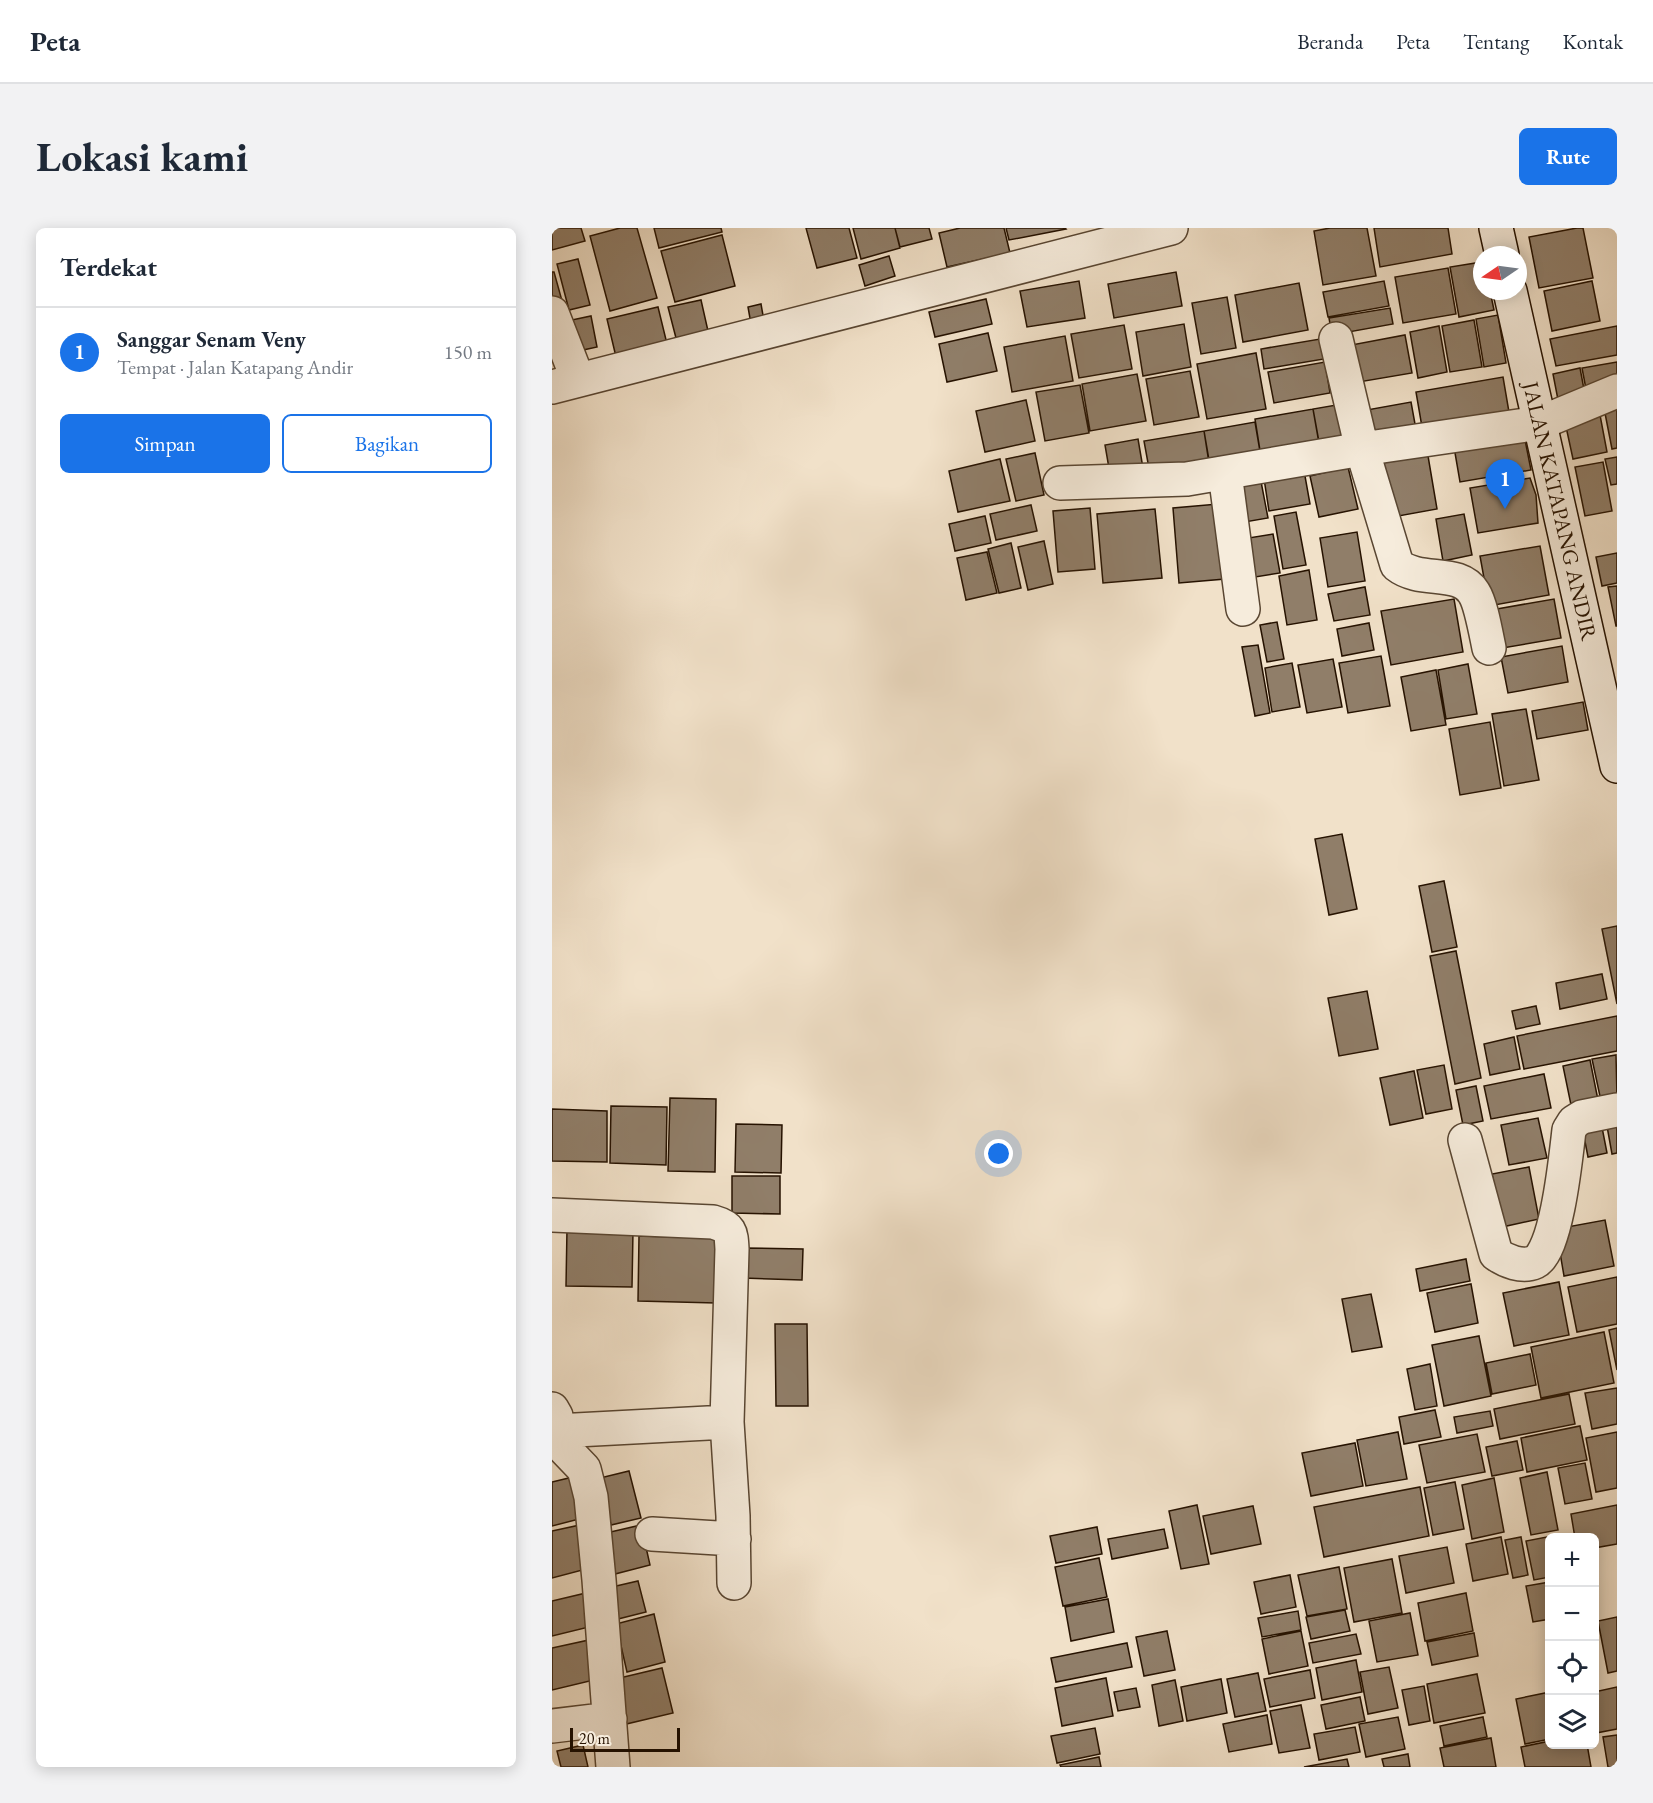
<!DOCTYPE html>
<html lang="id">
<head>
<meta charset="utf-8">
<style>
	body { margin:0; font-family:"EB Garamond",serif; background:#f2f2f3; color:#1f2937 }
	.controls { position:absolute; right:18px; bottom:18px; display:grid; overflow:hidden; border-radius:9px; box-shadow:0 3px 15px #0003 }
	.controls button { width:54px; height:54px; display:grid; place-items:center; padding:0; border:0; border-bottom:2px solid #e0e1e3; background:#fff; color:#1f2937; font:30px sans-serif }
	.compass { position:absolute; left:921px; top:18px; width:54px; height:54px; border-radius:50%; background:#fff; box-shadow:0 3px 15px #0003; rotate:257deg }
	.scale { position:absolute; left:18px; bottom:15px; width:110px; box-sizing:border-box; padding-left:6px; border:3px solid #261200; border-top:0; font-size:16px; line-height:21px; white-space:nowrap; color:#261200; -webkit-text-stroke:4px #f6ecdc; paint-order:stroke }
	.you { position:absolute; left:447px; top:926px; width:21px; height:21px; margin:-15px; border:4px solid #fff; border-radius:50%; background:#1a73e8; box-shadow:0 0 0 9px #1a73e833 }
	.badge { display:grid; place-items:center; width:39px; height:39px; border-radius:50%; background:#1a73e8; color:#fff; font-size:20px; font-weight:700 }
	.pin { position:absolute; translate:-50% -50px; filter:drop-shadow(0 2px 3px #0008) }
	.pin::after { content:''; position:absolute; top:32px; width:21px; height:18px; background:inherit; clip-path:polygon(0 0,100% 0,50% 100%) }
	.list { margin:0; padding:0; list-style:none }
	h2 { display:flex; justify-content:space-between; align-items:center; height:78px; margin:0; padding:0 24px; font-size:26px }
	h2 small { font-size:20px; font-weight:400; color:#747a83 }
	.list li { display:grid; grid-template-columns:39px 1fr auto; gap:18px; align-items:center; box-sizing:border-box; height:90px; padding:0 24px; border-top:2px solid #e0e1e3 }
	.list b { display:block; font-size:22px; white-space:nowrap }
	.list p { margin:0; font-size:20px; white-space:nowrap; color:#747a83 }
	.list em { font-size:20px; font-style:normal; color:#747a83 }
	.actions { display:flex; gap:12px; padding:18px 24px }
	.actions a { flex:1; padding:14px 0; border:2px solid #1a73e8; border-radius:9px; text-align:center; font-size:21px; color:#1a73e8 }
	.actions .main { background:#1a73e8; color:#fff }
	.icon { flex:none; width:33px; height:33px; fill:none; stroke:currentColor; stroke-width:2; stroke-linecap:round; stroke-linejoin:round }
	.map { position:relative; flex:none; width:1065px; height:1539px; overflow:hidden; border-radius:9px }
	header { display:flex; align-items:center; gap:36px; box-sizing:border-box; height:84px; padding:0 30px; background:#fff; border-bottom:2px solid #e0e1e3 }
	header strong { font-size:28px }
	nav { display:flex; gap:33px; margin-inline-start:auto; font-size:21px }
	.intro { display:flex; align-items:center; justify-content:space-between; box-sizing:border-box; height:144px; padding:0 36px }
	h1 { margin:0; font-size:42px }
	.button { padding:15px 27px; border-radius:9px; background:#1a73e8; color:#fff; font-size:21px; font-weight:700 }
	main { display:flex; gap:36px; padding:0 36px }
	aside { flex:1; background:#fff; border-radius:9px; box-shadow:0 3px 15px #0003 }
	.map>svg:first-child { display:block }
	.building { fill:#907e69; stroke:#261200; stroke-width:1.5 }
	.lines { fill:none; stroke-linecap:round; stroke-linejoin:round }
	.street-casing { stroke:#594632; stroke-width:36 }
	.secondary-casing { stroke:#261200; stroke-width:36 }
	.street { stroke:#f6ecdc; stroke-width:33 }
	.secondary { stroke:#f6ecdc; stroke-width:33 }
	.labels { text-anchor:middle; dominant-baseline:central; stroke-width:5; stroke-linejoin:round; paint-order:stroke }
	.street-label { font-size:22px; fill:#261200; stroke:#f6ecdc }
</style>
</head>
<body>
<header>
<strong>Peta</strong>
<nav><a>Beranda</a><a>Peta</a><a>Tentang</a><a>Kontak</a></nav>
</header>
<div class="intro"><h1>Lokasi kami</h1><a class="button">Rute</a></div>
<main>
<aside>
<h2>Terdekat<small></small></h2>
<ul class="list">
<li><span class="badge">1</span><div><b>Sanggar Senam Veny</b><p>Tempat · Jalan Katapang Andir</p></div><em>150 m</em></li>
</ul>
<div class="actions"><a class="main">Simpan</a><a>Bagikan</a></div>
</aside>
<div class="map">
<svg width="1065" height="1539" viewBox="0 0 1065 1539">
	<rect width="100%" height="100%" fill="#f1e1c9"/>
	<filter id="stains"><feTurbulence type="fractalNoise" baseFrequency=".00333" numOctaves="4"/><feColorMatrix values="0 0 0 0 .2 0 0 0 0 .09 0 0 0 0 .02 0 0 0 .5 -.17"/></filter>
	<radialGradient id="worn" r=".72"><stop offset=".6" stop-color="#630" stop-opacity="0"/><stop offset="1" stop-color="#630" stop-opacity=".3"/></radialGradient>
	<path class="building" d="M0 0H29L33 13 0 22Z
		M68 0H85L105 70 58 83 38 8Z
		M102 0H169L170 4 107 20Z
		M254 0H297L305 30 265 40Z
		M301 0H343L348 20 309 31Z
		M343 0H377L380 11 348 19Z
		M408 0H452L458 25 395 39 387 5Z
		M454 0H513L514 1 457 12Z
		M778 0H815L824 48 771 57 762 3Z
		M822 0H896L900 26 828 39Z
		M1025 0H1031L1041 50 987 60 977 9Z
		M170 7 183 58 123 74 109 23Z
		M337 28 343 48 313 58 307 37Z
		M26 31 38 77 17 82 5 36Z
		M930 34V63H938L942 82 907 89 898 39Z
		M896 40 904 86 851 95 843 49Z
		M0 44H2L12 80 0 71Z
		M624 44 630 78 562 90 556 56Z
		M527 53 533 90 475 99 468 63Z
		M832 53 837 78 776 89 771 64Z
		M1040 53 1048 93 1000 103 992 63Z
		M747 55 756 102 691 114 683 67Z
		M675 69 684 120 649 126 640 75Z
		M434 71 440 96 383 109 377 84Z
		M149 72 156 103 124 110 116 79Z
		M209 76 212 93 199 96 196 79Z
		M106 79 116 120 65 133 55 91Z
		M838 80 841 96 780 107 777 90Z
		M946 87 954 135 932 139 924 91Z
		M39 88 45 119 22 124 15 93Z
		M922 92 930 139 898 144 890 98Z
		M632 96 639 139 591 148 584 104Z
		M572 97 580 141 527 150 519 106Z
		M887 98 895 144 866 150 858 104Z
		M1065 98V127L1004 138 998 111Z
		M436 105 445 143 395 154 387 116Z
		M853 107 860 145 801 155 794 118Z
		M513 108 521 153 460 164 452 119Z
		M768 111 772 131 712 141 709 121Z
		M704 125 714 181 655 191 645 136Z
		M773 134 778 165 722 175 716 144Z
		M1065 134V155L1034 161 1030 140Z
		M1028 140 1034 172 1007 177 1001 146Z
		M638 143 647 189 602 197 594 151Z
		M585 146 594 193 538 203 530 156Z
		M951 149 958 190 871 205 864 164Z
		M528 157 537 205 493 213 484 164Z
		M474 172 483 213 433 224 424 183Z
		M859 174 865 207 815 216 809 183Z
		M790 176 797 216 768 221 761 181Z
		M1065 178V220L1060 221 1052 180Z
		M761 181 769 225 710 235 703 191Z
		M1048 187 1055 224 1021 231 1013 194Z
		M703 194 710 235 659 244 652 203Z
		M652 203 657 235 598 246 592 213Z
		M972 207 979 242 908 254 902 219Z
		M586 211 592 246 559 252 553 217Z
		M875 222 885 281 841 289 830 230Z
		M483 225 492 267 464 273 454 231Z
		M1065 229V256L1059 257 1053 231Z
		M448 231 458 273 406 284 397 243Z
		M1051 234 1060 283 1033 288 1023 239Z
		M751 237 758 276 717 283 711 244Z
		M796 239 806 281 767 289 758 248Z
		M707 243 716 290 687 295 678 248Z
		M978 250 984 267 986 295 926 305 918 260Z
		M666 276 673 351 627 355 621 280Z
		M479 277 485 303 444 312 438 286Z
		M538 280 543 341 506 344 501 283Z
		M603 281 610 350 551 355 545 286Z
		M744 284 754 337 731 341 722 288Z
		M912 286 920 327 891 333 884 291Z
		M433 288 439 315 403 323 397 296Z
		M805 304 813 353 776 359 768 310Z
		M721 306 728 345 697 350 690 311Z
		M492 313 501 356 476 362 466 319Z
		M459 315 469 360 447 365 436 321Z
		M988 318 997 367 937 378 928 328Z
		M435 324 445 365 414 372 405 330Z
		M1065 325V355L1050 358 1044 329Z
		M757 342 765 392 735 397 727 348Z
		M1065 358V398H1064L1056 359Z
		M813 359 818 387 782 393 776 366Z
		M902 371 911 424 839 437 829 383Z
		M1002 371 1009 410 939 422 933 383Z
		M725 394 732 431 715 434 708 397Z
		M817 395 822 422 790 428 785 401Z
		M706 417 718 485 703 488 690 419Z
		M1010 418 1016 454 956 465 949 429Z
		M829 428 838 478 796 485 787 435Z
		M781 431 790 479 755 485 746 437Z
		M740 435 748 479 720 484 713 440Z
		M916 436 925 486 894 491 886 442Z
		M884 442 894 497 859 503 849 449Z
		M1031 474 1036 502 985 511 980 483Z
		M974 481 987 552 952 558 940 486Z
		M938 494 949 560 908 567 897 501Z
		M790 606 805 681 777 687 763 611Z
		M892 653 905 719 880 724 867 658Z
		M1065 698V776L1050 701Z
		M904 723 929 850 903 856 878 728Z
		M1050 746 1055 771 1008 781 1004 755Z
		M815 763 826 821 787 828 776 770Z
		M984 778 988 796 964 801 960 783Z
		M1065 788V823L972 841 965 808Z
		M962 809 968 841 938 847 932 816Z
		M1064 827 1065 870 1049 873 1040 831Z
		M1038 832 1046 872 1019 877 1011 838Z
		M892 837 900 881 874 886 865 842Z
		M862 843 871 890 838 897 828 850Z
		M992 846 999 880 939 891 932 858Z
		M924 858 931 893 911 897 904 862Z
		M118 870 164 871 163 944 116 943Z
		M59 878 115 879 114 937 58 935Z
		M0 881 55 883V934L0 933Z
		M1065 885V925L1060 926 1053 887Z
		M1048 889 1055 925 1036 929 1029 893Z
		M986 890 995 930 957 937 949 897Z
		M184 896 230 897 229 945 183 944Z
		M977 939 987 991 950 999 940 946Z
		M180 948H228V986L180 985Z
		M1053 992 1062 1038 1012 1048 1004 1001Z
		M15 1001 81 1003 80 1059 14 1058Z
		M87 1008 165 1010 164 1075 86 1073Z
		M192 1020 251 1021 250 1052 191 1050Z
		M914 1031 918 1053 868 1063 864 1041Z
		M1065 1049V1096L1025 1104 1016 1059Z
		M1007 1054 1017 1107 962 1118 951 1065Z
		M919 1056 926 1095 883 1104 875 1065Z
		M819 1066 830 1119 800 1124 790 1071Z
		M223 1096H255L256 1178H224Z
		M1065 1100V1142L1057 1102Z
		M1052 1104 1062 1155 989 1170 979 1119Z
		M927 1108 939 1168 892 1178 880 1117Z
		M978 1126 984 1157 940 1166 934 1135Z
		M878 1136 885 1178 863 1182 855 1141Z
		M1065 1160V1196L1040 1201 1033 1165Z
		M1017 1166 1023 1196 948 1211 942 1181Z
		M883 1182 889 1209 852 1216 847 1189Z
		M938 1183 941 1198 905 1205 902 1189Z
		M1028 1198 1035 1232 975 1244 969 1210Z
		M846 1204 855 1251 814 1258 805 1212Z
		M1065 1204V1260L1044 1264 1034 1210Z
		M925 1206 933 1244 875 1255 867 1217Z
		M965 1213 971 1242 940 1248 934 1219Z
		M803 1215 811 1258 759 1268 750 1225Z
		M1033 1235 1040 1271 1013 1276 1006 1240Z
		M77 1243 89 1290 59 1297 48 1250Z
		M995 1244 1006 1302 979 1307 968 1250Z
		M21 1249 31 1290 0 1298V1254Z
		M942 1250 952 1304 920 1311 910 1257Z
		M903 1254 912 1301 881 1307 872 1260Z
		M868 1259 877 1308 772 1329 762 1279Z
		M645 1277 657 1336 629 1341 617 1283Z
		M1065 1277V1316L1042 1320V1310H1023L1019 1286Z
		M701 1278 709 1316 659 1326 651 1288Z
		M28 1297 38 1340 0 1350V1303Z
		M89 1297 98 1337 63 1346 54 1305Z
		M545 1299 550 1326 504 1335 498 1308Z
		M612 1301 616 1320 560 1331 556 1311Z
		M1010 1306 1011 1310H998V1349L982 1352 974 1313Z
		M949 1309 956 1346 921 1353 914 1316Z
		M969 1309 976 1347 961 1350 953 1312Z
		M895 1319 902 1355 854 1365 847 1328Z
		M547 1330 555 1369 511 1378 503 1339Z
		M840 1331 850 1385 802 1394 792 1340Z
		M787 1339 795 1381 755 1388 746 1347Z
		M738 1347 744 1379 709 1386 702 1354Z
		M86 1353 94 1384 58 1393 51 1361Z
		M998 1354V1391L981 1394 974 1358Z
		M34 1365 41 1398 0 1408V1373Z
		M914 1365 921 1403 873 1413 866 1375Z
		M556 1371 562 1404 519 1413 513 1379Z
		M793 1382 798 1403 759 1411 754 1389Z
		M746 1383 749 1402 710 1409 706 1390Z
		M858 1385 866 1427 825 1434 817 1393Z
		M102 1386 113 1434 75 1444 64 1396Z
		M1065 1389V1443L1056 1445 1046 1393Z
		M615 1403 623 1442 592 1448 584 1409Z
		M749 1403 756 1438 717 1446 710 1411Z
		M922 1405 926 1428 880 1437 875 1414Z
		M804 1406 809 1426 761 1435 757 1415Z
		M37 1412 46 1451 0 1462V1420Z
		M575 1415 580 1439 504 1454 499 1430Z
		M804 1432 810 1464 770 1472 764 1440Z
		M837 1439 846 1480 816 1486 808 1444Z
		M110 1440 121 1485 70 1497 59 1452Z
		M758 1442 763 1470 718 1479 712 1451Z
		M706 1445 714 1483 683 1489 675 1451Z
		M925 1446 933 1485 882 1495 875 1456Z
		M554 1450 561 1488 510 1498 503 1460Z
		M669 1451 675 1485 635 1493 629 1459Z
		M623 1452 631 1493 607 1498 600 1457Z
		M872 1458 878 1493 857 1497 850 1462Z
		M1065 1459V1501L1044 1505 1042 1464Z
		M584 1460 588 1479 566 1483 562 1464Z
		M998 1464V1511L973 1516 964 1471Z
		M808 1469 813 1493 774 1501 769 1477Z
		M749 1477 758 1520 727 1525 718 1483Z
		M715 1487 720 1516 677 1524 671 1496Z
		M846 1489 853 1521 814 1529 807 1496Z
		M931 1489 935 1509 892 1518 888 1498Z
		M803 1499 808 1524 767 1532 762 1506Z
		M543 1500 548 1526 505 1535 499 1508Z
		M1065 1507V1539H1056L1051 1509Z
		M939 1510 944 1539H892L888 1520Z
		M998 1513V1516H1035L1039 1539H973L969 1519Z
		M31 1517 36 1539H9L5 1523Z
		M856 1526 858 1539H832L830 1531Z
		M547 1529 549 1539H509L508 1537Z
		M795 1531 797 1539H752Z"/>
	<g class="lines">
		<defs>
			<path id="street" d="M0 85 26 152
				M784 111 810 221 845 337C869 356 907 340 922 365 929 376 934 406 937 420
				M0 159 619 0
				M673 245 691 381
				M508 255 635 251 810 221 988 195 1065 163
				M913 912 944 1026C954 1033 970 1040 983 1034 1005 1023 1014 927 1017 902L1022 894 1030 889 1065 882
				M0 987 161 994C179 999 179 1004 180 1021L175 1194
				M0 1181 4 1188 8 1216 32 1241 39 1269 47 1352 61 1539
				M5 1203 175 1194 181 1288 182 1355
				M100 1306 182 1311
				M0 1498 58 1491"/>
			<path id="secondary" d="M944 0 950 27
				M958 63 1065 538"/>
		</defs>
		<use href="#street" class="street-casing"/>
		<use href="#secondary" class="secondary-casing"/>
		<use href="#street" class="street"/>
		<use href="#secondary" class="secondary"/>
	</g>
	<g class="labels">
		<g class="street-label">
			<text transform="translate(1008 283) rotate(77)">JALAN KATAPANG ANDIR</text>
		</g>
	</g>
	<rect width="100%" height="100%" filter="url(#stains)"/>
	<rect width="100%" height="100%" fill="url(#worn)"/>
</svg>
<div class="controls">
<button>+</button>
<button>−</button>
<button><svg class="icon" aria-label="locate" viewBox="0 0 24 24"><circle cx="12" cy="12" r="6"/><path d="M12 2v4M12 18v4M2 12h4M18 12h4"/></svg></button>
<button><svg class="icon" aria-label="layers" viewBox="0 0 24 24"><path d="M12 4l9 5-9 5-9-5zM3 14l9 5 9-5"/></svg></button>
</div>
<svg class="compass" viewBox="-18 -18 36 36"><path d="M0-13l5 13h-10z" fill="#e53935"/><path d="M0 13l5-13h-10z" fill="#747a83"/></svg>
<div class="scale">20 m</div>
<div class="you"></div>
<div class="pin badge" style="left:953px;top:281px">1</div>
</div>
</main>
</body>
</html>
